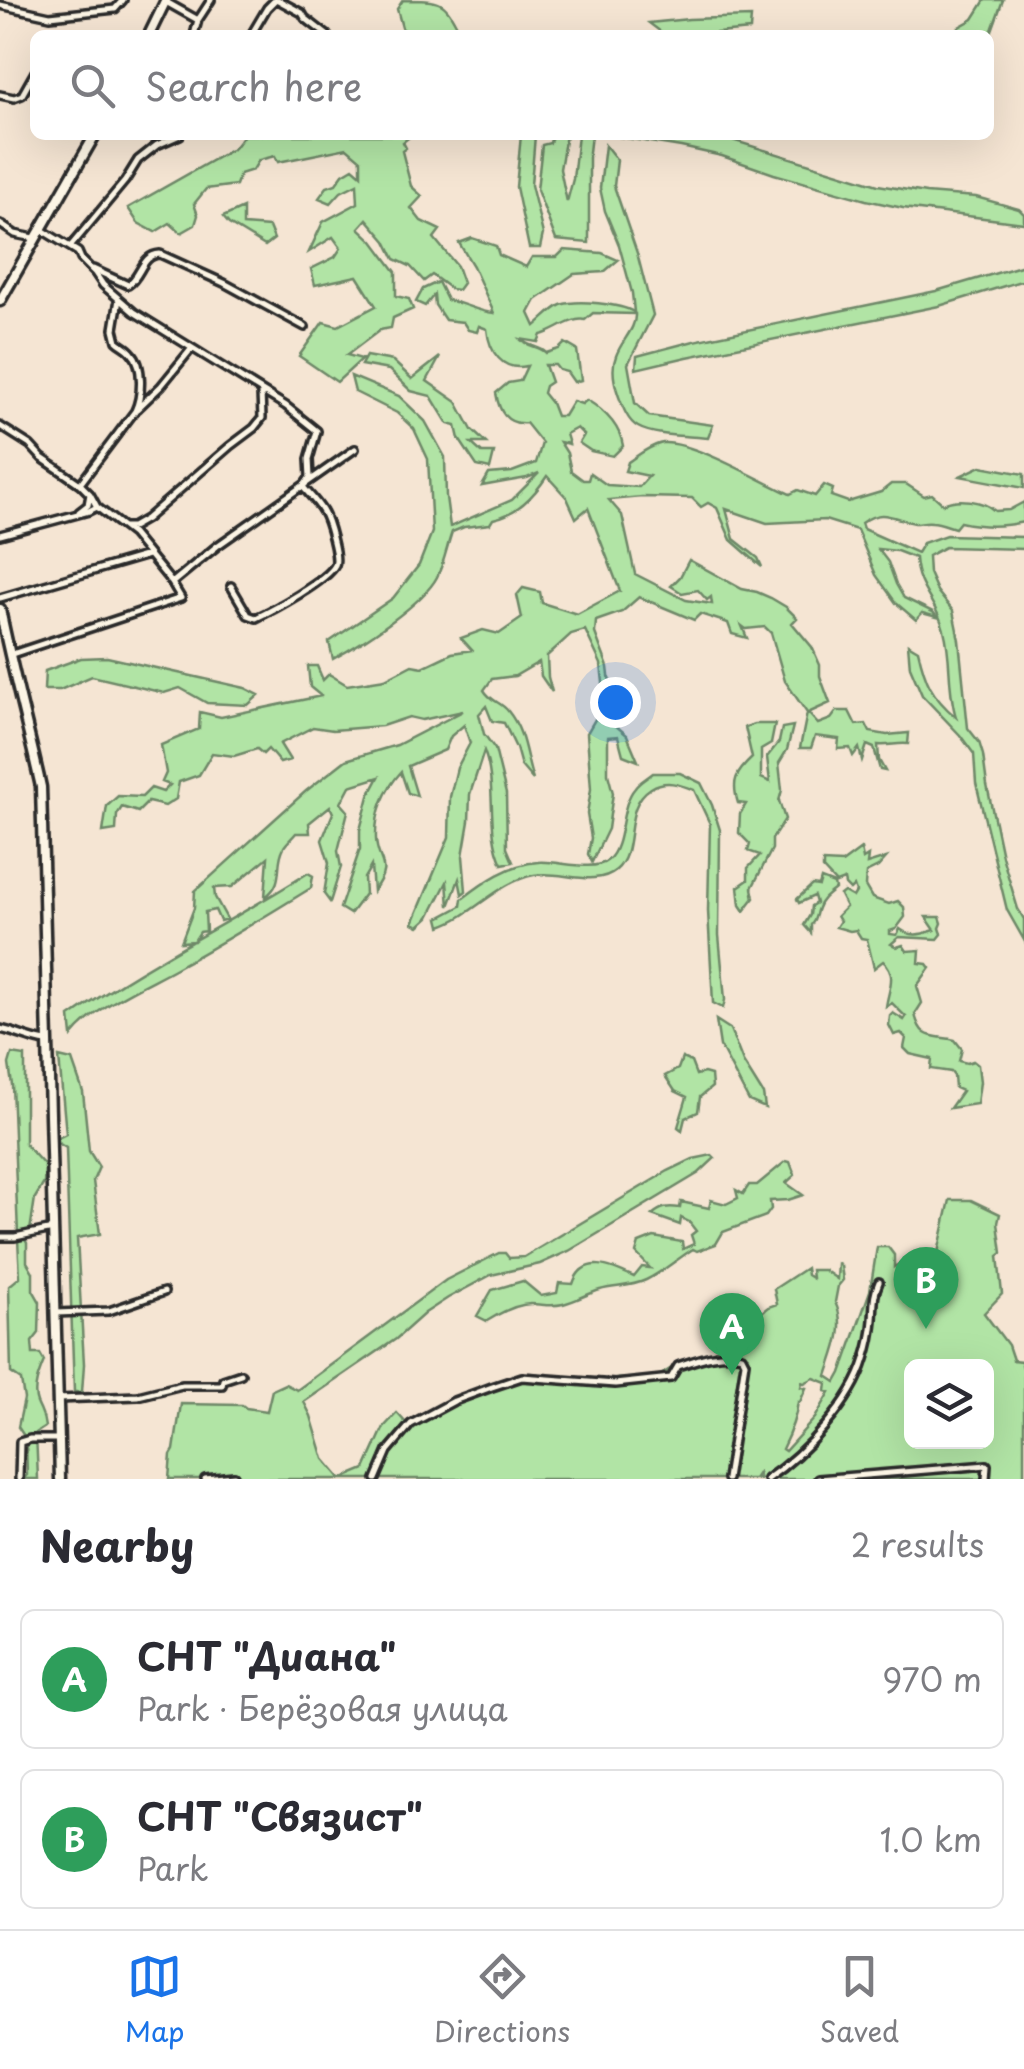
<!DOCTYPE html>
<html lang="en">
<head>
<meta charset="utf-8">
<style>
	body { margin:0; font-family:"Playpen Sans",sans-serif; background:#f2f2f3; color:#2b2b33 }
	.controls { position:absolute; right:30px; bottom:30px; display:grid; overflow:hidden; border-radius:15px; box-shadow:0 10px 40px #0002 }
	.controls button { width:90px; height:90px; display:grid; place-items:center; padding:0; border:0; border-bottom:2px solid #e1e1e2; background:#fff; color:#2b2b33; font:50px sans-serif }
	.you { position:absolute; left:615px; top:702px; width:35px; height:35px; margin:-25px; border:8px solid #fff; border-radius:50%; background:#1a73e8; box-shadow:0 0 0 15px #1a73e833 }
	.badge { display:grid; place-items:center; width:65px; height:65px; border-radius:50%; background:#1a73e8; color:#fff; font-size:32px; font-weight:700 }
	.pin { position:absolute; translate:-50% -82px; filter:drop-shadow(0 2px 5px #0008) }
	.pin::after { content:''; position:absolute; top:52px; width:35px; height:30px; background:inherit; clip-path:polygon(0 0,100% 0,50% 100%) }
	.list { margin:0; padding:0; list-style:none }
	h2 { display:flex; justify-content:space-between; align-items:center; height:130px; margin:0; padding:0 40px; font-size:42px }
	h2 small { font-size:32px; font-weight:400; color:#7c7c81 }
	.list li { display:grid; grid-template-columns:65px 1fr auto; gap:30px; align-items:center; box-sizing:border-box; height:140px; margin:0 20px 20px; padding:0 20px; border:2px solid #e1e1e2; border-radius:15px }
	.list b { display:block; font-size:38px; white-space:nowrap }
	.list p { margin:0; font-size:32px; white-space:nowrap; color:#7c7c81 }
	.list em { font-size:32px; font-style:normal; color:#7c7c81 }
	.icon { flex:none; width:55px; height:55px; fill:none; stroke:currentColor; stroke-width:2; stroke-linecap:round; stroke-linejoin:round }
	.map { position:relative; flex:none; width:1024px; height:1479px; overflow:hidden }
	.search { position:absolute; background:#fff; box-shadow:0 10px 40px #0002; left:30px; right:30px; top:30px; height:110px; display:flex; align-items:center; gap:25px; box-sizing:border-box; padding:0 35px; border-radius:15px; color:#7c7c81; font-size:38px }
	.sheet { height:450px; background:#fff }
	nav { display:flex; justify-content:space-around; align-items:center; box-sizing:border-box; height:140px; border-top:2px solid #e1e1e2; background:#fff; font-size:28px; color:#7c7c81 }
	nav a { display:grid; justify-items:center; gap:5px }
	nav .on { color:#1a73e8 }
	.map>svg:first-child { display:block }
	.green { fill:#b1e4a5; stroke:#6e8868; stroke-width:2.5; fill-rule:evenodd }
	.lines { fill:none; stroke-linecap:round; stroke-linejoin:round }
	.street-casing { stroke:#2b2b2b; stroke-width:12 }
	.secondary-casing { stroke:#2b2b2b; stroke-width:15 }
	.street { stroke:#fcf5e5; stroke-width:5 }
	.secondary { stroke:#fcf5e5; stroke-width:8 }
</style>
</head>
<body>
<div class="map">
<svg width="1024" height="1479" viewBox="0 0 1024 1479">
	<rect width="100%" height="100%" fill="#f5e5d3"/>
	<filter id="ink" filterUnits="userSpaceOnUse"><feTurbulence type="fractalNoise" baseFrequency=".01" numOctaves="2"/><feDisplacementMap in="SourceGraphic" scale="20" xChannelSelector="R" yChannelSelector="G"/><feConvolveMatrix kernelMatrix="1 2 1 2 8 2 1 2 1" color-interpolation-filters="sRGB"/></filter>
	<g filter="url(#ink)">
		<path class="green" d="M403 0C442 0 444 0 459 30L436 29 437 35H404L397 9Z
			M985 0H1003L991 33 954 35 959 27 973 19Z
			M751 17 750 30 695 35H665L649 23 689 19Z
			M244 135H412L403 142 406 148 402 151 411 186 422 196 411 208 421 221 440 230 434 238 457 266 463 283 458 290 451 289 432 275 424 281 410 266 395 259 386 241 367 219 359 228 373 241 396 272V296L409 299 413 309 393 318 391 328 380 330 347 355 362 359 337 382 299 356 323 322 338 326 376 306 357 276 315 285 311 269 335 257 341 248 333 237 309 252 323 222 358 203 357 184 341 192 331 203 319 198 327 187 336 184 343 174 353 168 361 175V160L347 148 278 162 275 156 259 160 253 170 240 174 236 185 206 189 194 204 198 215 195 225 181 233 170 223 155 232 138 223 128 208 234 148Z
			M521 135H535L531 185 543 234 540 248H529L516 187Z
			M552 135H566L560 169 567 202 573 179 578 135H591L589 152V243L556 240 537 190 542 145 550 143Z
			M607 135H716L878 185 926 193 976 197 1019 209 1024 214V223L903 208 866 200 774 174 722 156 681 147Z
			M605 145 617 160 614 186 637 253 653 315 628 364 635 403 649 416 713 425 708 438C690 436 653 436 638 427 627 421 622 405 618 394 614 382 611 368 616 356 621 341 636 329 635 314L593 313 585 320C571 317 555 332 541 335L538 342 520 339C528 347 540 346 546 353L559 349 565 343 577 350 581 380 574 382 567 372 559 370 555 365H545L551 382 545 386 543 393 551 403 556 416H564L573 401 582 404 587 400C605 411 620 426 623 446L613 456 591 451 579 443 584 435 577 428 566 434 569 444 560 442 567 453 571 471 583 480H588L590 473 607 485 639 487 649 476 625 471 628 462C638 455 651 445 663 443 693 441 760 481 790 494L798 490 815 496 824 485 833 489 831 496 848 502 881 492 891 484H906L924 496 932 494 943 504C957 497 983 500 995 511L1009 510 1024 502V522C1001 527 983 527 960 522L955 528C948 526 939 522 932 522 926 521 920 523 915 523 892 519 884 507 861 523L863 529 917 553 923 543 946 535 1024 537V549L945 547 928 556 929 573 937 591 953 611 959 640 968 728 979 742 983 755 987 785 1002 856 1018 909 1024 919V940L1007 910 976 783 974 754 960 735 922 695 910 667 908 644 918 650C925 681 931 696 956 717 947 689 952 659 944 630 937 602 917 590 915 558L897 551 878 549 888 562 896 584 904 598 933 612 937 617 922 613 916 620 896 603 876 575 857 530 825 520 767 523 726 509 734 539 758 558 762 567 731 540 717 508 708 503 701 507 692 498 642 497 609 500 622 515 635 574 686 600 712 604 711 597 707 600 698 590 682 593 671 586 680 577 689 560 742 589 757 592 771 598 786 607 797 618 792 623 812 647 820 665V676L830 703 808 713 818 724 831 719 837 711H849L856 725 866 724 870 732 887 735 909 733 908 744C897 743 889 746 878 745L879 760 885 771 880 770 874 748 867 745 862 760 859 748 853 756 850 748 838 749 839 739 815 736 811 748H800L807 713 785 681 771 633 765 627 746 629 742 626 747 638 732 634 728 623 700 614 694 620 639 597 622 612 596 621 595 633 608 667 615 725 627 735 638 761 623 755 618 736 608 737V774L613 793 608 829 592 862 588 854 591 838 587 814 591 789 587 733 601 709 604 692 601 664 585 630 571 634 547 656 548 677 552 692 541 676 539 662 515 676 492 679 484 690C491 702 500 701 508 711 525 732 525 755 533 780L521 766 516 748 504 723 492 721 486 706 479 714 484 734 495 749 506 794 507 848 513 862 502 864C485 828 498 787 484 751L470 794 469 821 463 856 466 891 462 894 459 879 449 906 447 882 429 917 419 926 413 923 449 837 450 797 457 768 470 743 464 725 451 736 445 750 408 766 417 796 408 793 401 772C384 791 375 813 376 839 377 864 394 863 373 891L371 866 364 878 365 894 350 914 340 908 360 849V830L369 796 379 777 350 786 341 803 348 811 338 851 341 867 330 902 324 894 329 863 322 840 333 813 330 806 309 823 310 833H296C292 838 287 842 284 847 274 865 286 882 265 897L268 857 232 887 214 888 215 897 227 919 220 921 215 910 205 912 206 931 200 932 194 941 181 942 194 908 195 891 306 791 346 760 397 745 463 711 422 720 409 717 382 726 333 730 313 727 280 744 290 760 280 763 268 749 263 754 257 749 234 756 212 753 199 775 179 782 176 799 165 806 148 802 138 812 122 807 117 815 116 830 103 832 107 806 118 796 142 797 151 788 163 792 170 785 162 782 166 773 161 745 199 729 200 712 221 717 321 696 310 687 308 666H317L323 680 329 674 347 685 385 679 412 665 423 667 452 653 472 650 461 638 483 630 499 634 522 618 517 595 523 588 540 592 542 603 577 614 620 591 588 508 576 518 567 498 547 476C534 496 517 514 493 519L490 524 464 527 452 532C447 546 444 563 437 577 423 604 361 644 333 659L329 642 393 598 419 565 432 532 428 459 414 429 397 413 355 392 351 376 399 396 425 421 445 457 446 497 450 527 512 500 539 473 527 478 482 486 489 474 512 472 536 463 542 443 526 423C506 425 499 411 496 393L508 383 520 381 527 366C502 372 489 351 487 329L479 326 477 332 468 330 463 322 445 320 435 305 434 295 425 306 416 302 423 289 438 282 447 300C464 303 478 312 494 313L473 266 459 243 472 238 496 246 499 255 526 267 532 257H557L564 250 602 253 618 260 604 272 574 274 536 300 529 313 535 326C543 320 552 309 561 305 577 299 620 304 634 312L632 293 619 245 605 211 600 188Z
			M243 208V225L269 227 274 239 265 246 229 224 223 217Z
			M1024 265V280L939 306 687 357 636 369 637 356 694 341 936 291Z
			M366 356 393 361 412 379 440 357 427 381 457 402 472 430 486 443H471L482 453H494L490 469 477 466 459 439 456 426 448 424 431 396 411 391 389 370 361 365Z
			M981 466 1024 474V488L960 476Z
			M107 657 245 688 259 695 248 705 207 703 180 688 164 693 92 676 60 690H44L45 671 81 658Z
			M755 724H775L771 744 761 750V778L770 782 767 757 779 742 782 728 793 726 787 750 779 763 782 790 779 801 785 819 772 839V849L752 888 754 898 744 911 740 905 738 887 748 880V868L760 855 748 851 750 844 739 833 740 814 746 804 738 803C731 781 736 773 752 758L745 727Z
			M653 773H680L701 783 712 805 720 830 719 935 725 1000 723 1008 713 1003 708 911 710 824 694 790C679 784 666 779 651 788 621 807 639 850 616 870 595 888 560 870 534 875 498 882 474 915 441 926L439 918 461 906 462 899C484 882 509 864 538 862 557 860 593 873 608 860 625 845 619 806 635 788 639 782 647 778 653 773Z
			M861 849 863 859 868 856 867 864 886 858 878 867 866 873 865 886 872 898 889 904 898 901 904 907 905 917 896 929 890 931V934L897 935 900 929C912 938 922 934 935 930L926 917H940L942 923 940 928 942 934 938 939 899 937 891 944 897 947 903 945 907 951 920 950 919 963 927 964 930 968 917 986 922 1003 915 1014C921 1041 933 1035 955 1040L962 1049 959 1061 967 1063 973 1061 978 1065 980 1082 977 1104 950 1108 962 1091 955 1088 954 1076 951 1072 931 1069 932 1059 910 1054 904 1048 906 1038 901 1033 894 1035 889 1025 890 1016 893 1013 904 1020 906 1017 892 1003 886 1007C888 990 898 974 883 961L874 968 867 939 861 938 856 930 850 931 836 927 840 921 837 916 846 907 840 895 844 892 853 897 856 892 854 886 850 890 845 885 844 880 836 883 823 869V862L842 863Z
			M308 873 313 876 311 888C269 914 227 940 183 964 149 984 97 1004 72 1036L70 1017C146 964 229 923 308 873Z
			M821 879 834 884 835 889C828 895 821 899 818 908 815 915 817 918 811 925V933L804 925 810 915 811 906 816 903 814 896 799 903 797 899 812 885 819 886Z
			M716 1020 730 1029 743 1062 763 1094 765 1108 749 1101 720 1046Z
			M12 1054 25 1056V1144L45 1166 44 1183 35 1198 30 1231 18 1234 12 1085 9 1064Z
			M59 1057 72 1060 83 1092 89 1151 99 1167 93 1181 100 1234 77 1238 84 1364 82 1392H74L66 1148 55 1141 56 1139 66 1134Z
			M682 1058 691 1062 696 1075 704 1073 711 1075 712 1087 700 1097 698 1112 685 1118 682 1130 678 1127 687 1097 675 1091 665 1076 678 1069Z
			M712 1155 715 1158 699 1173 569 1251 540 1264 491 1275 448 1298 425 1313 396 1339 304 1402 311 1416 324 1459 341 1479 365 1469 384 1427 397 1413 407 1424 456 1398 521 1374 603 1380 659 1376 673 1367 714 1351 768 1307 777 1304 774 1289 806 1268 807 1275 812 1278 811 1270H824L837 1279 838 1264 841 1266 843 1280 838 1286 835 1302C847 1327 835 1351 827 1376L836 1382 841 1373 870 1291 877 1247H888L894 1255V1267L912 1256 937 1257 950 1200H971L1000 1214 998 1223 1002 1253 998 1256 1002 1294 984 1313 1008 1345 1013 1360 1021 1361 1024 1371V1479H756L759 1477 758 1473 754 1479H169L171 1455 174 1450 181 1404 242 1405 246 1408 267 1411 272 1390 285 1384 297 1390 446 1280 499 1253H505L509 1258 524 1257 668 1171 693 1159ZM912 1366H986V1442H912ZM814 1378 827 1383 826 1391 830 1392 815 1418 785 1451 782 1449C790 1433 796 1419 798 1402H800L806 1388 801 1387 802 1382 804 1383Z
			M786 1161 790 1162 795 1175 786 1183 803 1195 788 1200 770 1201 771 1209 766 1216 723 1232 716 1244 697 1251 693 1249C677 1259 663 1272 646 1280 631 1287 615 1286 600 1290 587 1294 576 1301 563 1304 551 1307 542 1304 531 1304 516 1304 500 1313 487 1321L477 1316 492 1290 523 1281 541 1296 557 1293 559 1283 573 1284C583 1253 613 1267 634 1277L642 1267 650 1268 636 1253 639 1243 654 1237 682 1242 683 1249 694 1244 691 1235 696 1231 689 1222 681 1218 680 1225 652 1215C661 1207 668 1206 680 1208L681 1202 709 1208 711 1200 726 1204 738 1198 736 1190 743 1194 749 1185H757Z
			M24 1238 27 1243V1262L33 1272V1290L40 1302 39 1333 32 1342 33 1354H40L44 1361C39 1373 32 1390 37 1403 41 1413 44 1415 45 1427L36 1433 38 1479H23L27 1475 26 1439 18 1427 24 1399 21 1380 11 1373 9 1286 20 1277 18 1239Z"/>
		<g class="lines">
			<defs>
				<path id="street" d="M278 0 302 13 305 18 327 35
					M166 2 198 20 194 35
					M0 5 50 16 115 9 123 0
					M198 20 211 0
					M251 35 267 8 275 0
					M0 95 14 98 22 95 35 72
					M0 224 15 234 34 238
					M42 230 78 252 81 259 95 273 103 285 134 312 286 406 317 431 309 459 310 477 303 487C310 495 318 503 323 512 328 520 339 558 335 565 327 581 273 610 256 618L248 615 231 586
					M70 247 125 181 138 160 157 145 180 135
					M93 269 128 285C142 276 141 255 160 254L224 283 305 327
					M137 409 161 386 192 348
					M0 426 30 445 42 458 80 484
					M79 512 88 505 90 494 80 484 135 411C142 396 144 365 131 352 127 347 121 345 117 341L114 329 119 299
					M123 527H132L146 519 230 446 254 428 262 418 261 393
					M0 535 89 511 97 507
					M172 583 217 546 355 449
					M0 598 148 555
					M9 655 181 598 172 583 132 534 97 507 90 494
					M0 1029C17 1032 30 1040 47 1042
					M0 1237H15L53 1229
					M56 1313 109 1311 164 1292
					M58 1399 138 1396 182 1385H222L223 1380 241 1374
					M19 1479 20 1442 30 1439H59
					M205 1479 234 1476
					M376 1479 388 1451 411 1424 454 1401 492 1387 522 1377 615 1384 671 1378 678 1366C699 1359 720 1351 742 1356L745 1362 727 1479
					M767 1479C805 1453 852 1403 865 1359 869 1347 872 1332 873 1320 874 1306 873 1295 879 1282
					M818 1479 987 1465 986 1479"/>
				<path id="secondary" d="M149 35 166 0
					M0 301 95 135
					M0 609C12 669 28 728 41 787L60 1479"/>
			</defs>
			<use href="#street" class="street-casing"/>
			<use href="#secondary" class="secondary-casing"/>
			<use href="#street" class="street"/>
			<use href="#secondary" class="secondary"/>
		</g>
	</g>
</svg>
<div class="controls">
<button><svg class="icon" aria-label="layers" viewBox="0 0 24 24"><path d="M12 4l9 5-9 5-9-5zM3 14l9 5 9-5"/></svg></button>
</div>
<div class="you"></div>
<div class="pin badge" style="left:732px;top:1375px;background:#2e9e5b">A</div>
<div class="pin badge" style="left:926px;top:1329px;background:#2e9e5b">B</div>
<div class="search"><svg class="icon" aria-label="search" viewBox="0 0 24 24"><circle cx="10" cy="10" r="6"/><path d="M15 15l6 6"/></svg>Search here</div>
</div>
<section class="sheet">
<h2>Nearby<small>2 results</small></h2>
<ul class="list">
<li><span class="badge" style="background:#2e9e5b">A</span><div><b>СНТ &quot;Диана&quot;</b><p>Park · Берёзовая улица</p></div><em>970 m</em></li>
<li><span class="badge" style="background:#2e9e5b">B</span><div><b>СНТ &quot;Связист&quot;</b><p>Park</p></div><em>1.0 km</em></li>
</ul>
</section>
<nav>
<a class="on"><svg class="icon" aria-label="map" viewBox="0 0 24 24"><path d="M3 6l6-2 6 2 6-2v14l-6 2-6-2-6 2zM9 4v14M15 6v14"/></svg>Map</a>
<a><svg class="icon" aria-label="directions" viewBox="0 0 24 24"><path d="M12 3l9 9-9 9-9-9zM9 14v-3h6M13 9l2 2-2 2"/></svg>Directions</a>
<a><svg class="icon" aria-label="saved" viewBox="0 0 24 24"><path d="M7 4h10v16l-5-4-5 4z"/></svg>Saved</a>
</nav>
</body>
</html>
